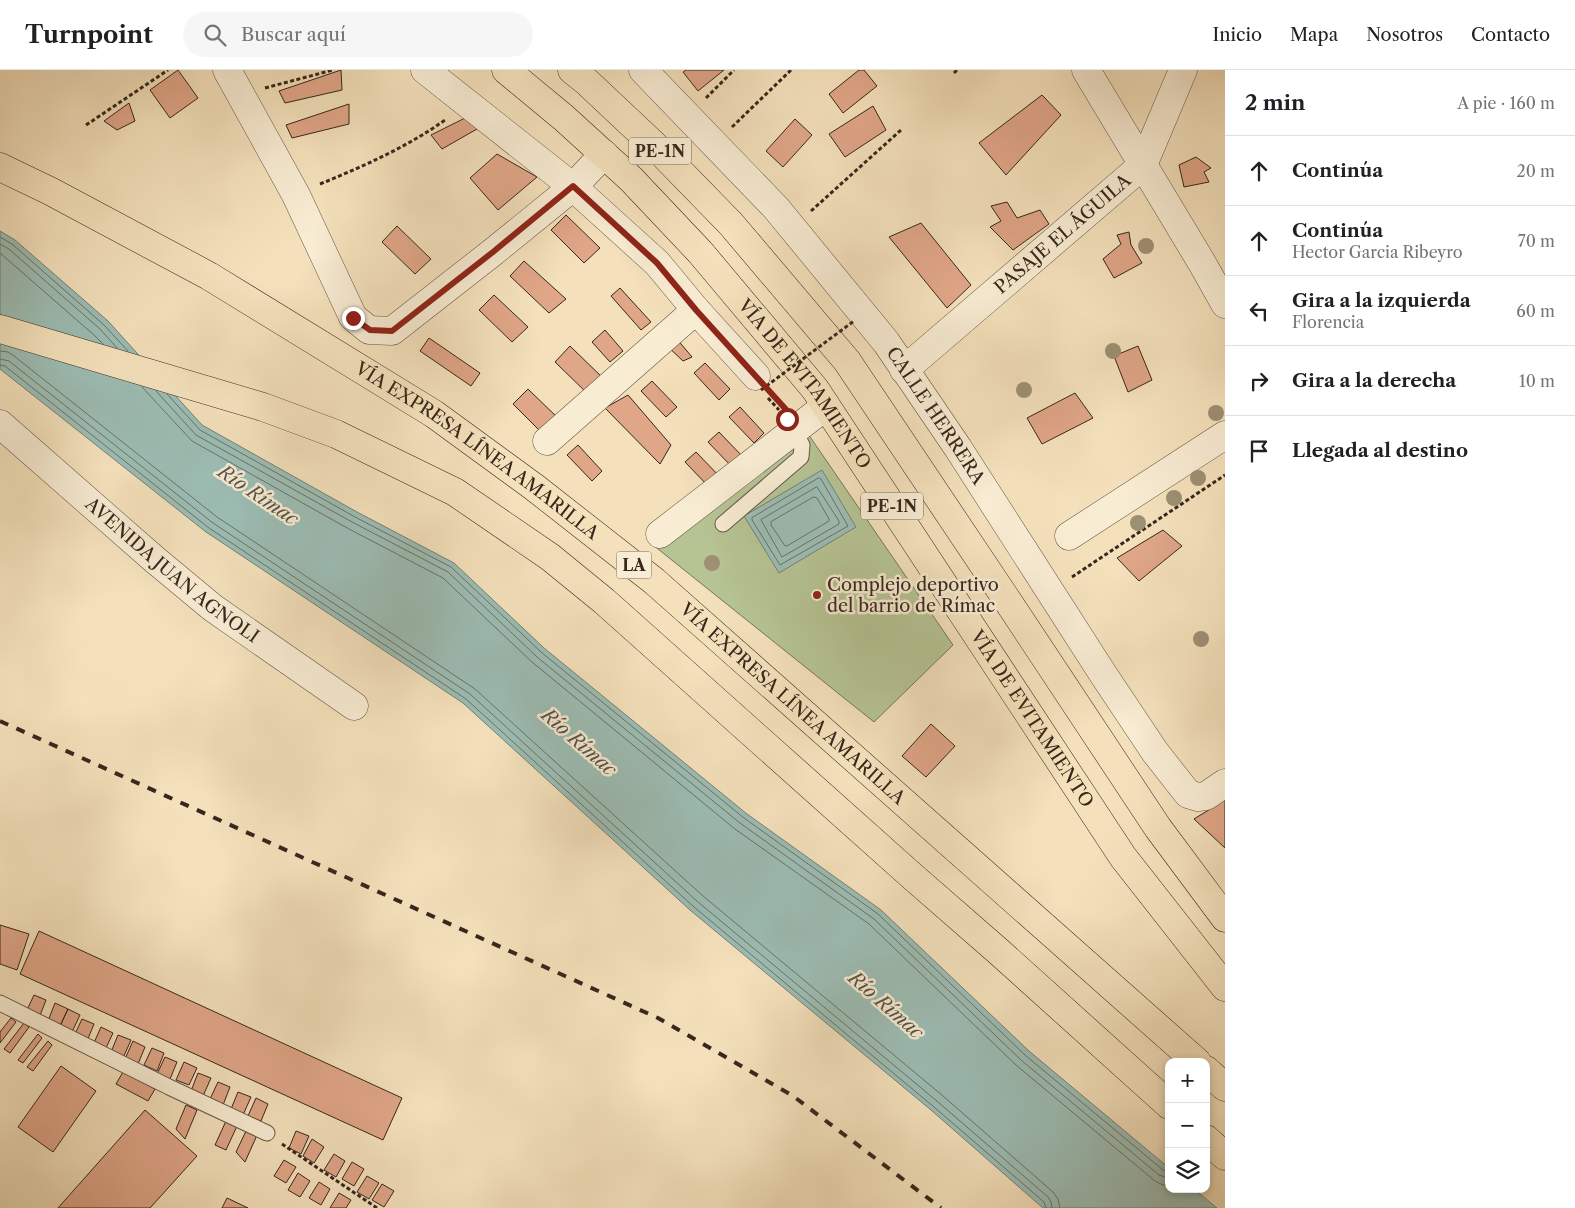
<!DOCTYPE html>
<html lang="es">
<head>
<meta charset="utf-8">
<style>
	body { margin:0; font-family:"Libre Caslon Text",serif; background:#f6f6f6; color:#202124 }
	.controls { position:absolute; right:15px; bottom:15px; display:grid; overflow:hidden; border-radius:10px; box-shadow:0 2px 8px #0003 }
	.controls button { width:45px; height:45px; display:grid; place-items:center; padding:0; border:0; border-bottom:1px solid #e0e0e0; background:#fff; color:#202124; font:25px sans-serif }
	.stop { position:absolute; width:15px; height:15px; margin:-11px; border:4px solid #8f2418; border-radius:50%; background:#fff }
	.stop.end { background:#8f2418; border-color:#fff; box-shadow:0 1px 5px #0008 }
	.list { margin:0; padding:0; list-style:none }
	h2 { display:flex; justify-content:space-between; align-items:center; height:65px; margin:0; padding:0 20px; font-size:21px }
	h2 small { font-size:16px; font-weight:400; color:#757577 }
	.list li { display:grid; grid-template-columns:32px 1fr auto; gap:15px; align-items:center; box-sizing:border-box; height:70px; padding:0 20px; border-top:1px solid #e0e0e0 }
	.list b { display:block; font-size:19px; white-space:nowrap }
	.list p { margin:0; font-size:16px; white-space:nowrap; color:#757577 }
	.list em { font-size:16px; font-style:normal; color:#757577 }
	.icon { flex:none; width:28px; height:28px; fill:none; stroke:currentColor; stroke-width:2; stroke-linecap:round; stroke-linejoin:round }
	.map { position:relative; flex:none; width:1225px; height:1138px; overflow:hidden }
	header { display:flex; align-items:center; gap:30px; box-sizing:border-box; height:70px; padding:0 25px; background:#fff; border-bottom:1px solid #e0e0e0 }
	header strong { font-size:24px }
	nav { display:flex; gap:28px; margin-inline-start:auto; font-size:18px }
	.search { width:350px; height:45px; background:#f6f6f6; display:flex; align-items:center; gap:12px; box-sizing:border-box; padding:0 18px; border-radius:28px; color:#757577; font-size:19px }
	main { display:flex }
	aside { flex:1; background:#fff }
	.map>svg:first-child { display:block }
	.green { fill:#b6c494; stroke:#767658 }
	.water { fill:#9cbdb4; stroke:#738177 }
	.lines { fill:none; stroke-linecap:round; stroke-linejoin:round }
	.shore { stroke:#697268; stroke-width:1 }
	.building { fill:#e0a688; stroke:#36271c }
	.service-casing { stroke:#665644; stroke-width:17 }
	.minor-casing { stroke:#665644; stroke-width:29 }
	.motorway-casing { stroke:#36271c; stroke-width:29 }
	.path { stroke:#36271c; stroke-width:3; stroke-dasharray:4 2.5; stroke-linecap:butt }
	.service { stroke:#f8ecd3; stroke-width:15 }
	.minor { stroke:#f8ecd3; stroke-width:28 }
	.motorway { stroke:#f4e1bc; stroke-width:28 }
	.rail { stroke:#36271c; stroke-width:4; stroke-dasharray:9 9; stroke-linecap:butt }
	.path-bridge { stroke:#36271c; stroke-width:3; stroke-dasharray:4 2.5; stroke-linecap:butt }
	.tree { fill:#9d9074 }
	.route { stroke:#8f2418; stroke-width:6 }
	.poi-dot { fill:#8f2418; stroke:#f8ecd3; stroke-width:2 }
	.labels { text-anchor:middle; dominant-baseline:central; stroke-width:5; stroke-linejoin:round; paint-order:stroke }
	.shield { fill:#f8ecd3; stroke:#706253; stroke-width:1 }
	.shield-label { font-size:16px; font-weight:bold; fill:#36271c }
	.street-label { font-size:18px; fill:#36271c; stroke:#f8ecd3 }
	.poi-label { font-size:18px; fill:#36271c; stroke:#f8ecd3; text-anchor:start }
	.water-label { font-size:19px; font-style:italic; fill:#55544a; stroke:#f8ecd3 }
</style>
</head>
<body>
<header>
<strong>Turnpoint</strong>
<div class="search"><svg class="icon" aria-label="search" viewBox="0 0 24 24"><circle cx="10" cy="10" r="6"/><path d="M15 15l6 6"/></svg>Buscar aquí</div>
<nav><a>Inicio</a><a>Mapa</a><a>Nosotros</a><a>Contacto</a></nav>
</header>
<main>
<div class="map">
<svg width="1225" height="1138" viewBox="0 0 1225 1138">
	<rect width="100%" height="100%" fill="#f4e1bc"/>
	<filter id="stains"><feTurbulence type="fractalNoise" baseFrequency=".004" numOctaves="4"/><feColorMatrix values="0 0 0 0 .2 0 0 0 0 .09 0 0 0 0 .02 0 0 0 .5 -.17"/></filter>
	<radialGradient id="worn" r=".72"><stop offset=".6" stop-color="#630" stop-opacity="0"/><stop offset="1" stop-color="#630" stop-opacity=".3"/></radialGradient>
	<path class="green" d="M806 361 953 575 874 652 653 475Z"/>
	<path class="water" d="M0 161 15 170 108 251 202 355 357 442 454 493 544 578 747 744 881 840 1029 981 1169 1098V1119H1194L1217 1138H1043L931 1040 690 840 463 633 206 462 0 299Z
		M822 400 856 457 779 503 744 446Z"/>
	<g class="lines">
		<path class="shore" d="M0 167 12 174 104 255 128 281
			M0 174 9 179 100 259 117 278
			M0 183 94 265 103 274
			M0 281 8 282 14 286 217 447 475 619 703 826 943 1026 1053 1122 1058 1129 1060 1138
			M0 289 9 291 213 453 470 624 698 832 938 1032 1048 1127 1051 1132 1052 1138
			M0 295 5 296 209 458 466 629 694 837 934 1037 1044 1132 1046 1138
			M142 317 192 371 349 459 443 508 532 592 735 759 869 854 1016 995 1155 1111 1163 1115H1169
			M156 321 196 365 352 452 448 502 537 587 740 753 874 849 1021 990 1159 1105 1169 1108
			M167 324 200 360 355 447 451 497 541 582 744 748 878 844 1025 985 1163 1100 1169 1102
			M819 408 821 409 848 456 780 495 752 450V448Z
			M817 417 839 451V454L782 487 761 450Z
			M814 427 817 428 829 449V451L787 476H785L771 455V452Z"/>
	</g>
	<path class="building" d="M178 0 198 28 170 48 150 20Z
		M341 0 342 20 285 33 279 21Z
		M686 0H724L698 21 683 2Z
		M859 0H864L877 16 843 43 829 24Z
		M1042 25 1061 45 1006 105 979 73Z
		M129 33 135 51 117 60 104 51Z
		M349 34V54L292 68 286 55Z
		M873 36 886 60 845 87 829 64Z
		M467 47 477 59 442 79 431 65Z
		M795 49 812 65 783 97 766 81Z
		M497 84 537 107 498 140 470 108Z
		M1196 87 1211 98 1204 102 1209 112 1184 117 1179 95Z
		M1007 132 1017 148 1040 140 1049 154 1013 180 990 157 1001 151 991 136Z
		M566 145 600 178 584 193 551 160Z
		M921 153 971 215 947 238 889 167Z
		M397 156 431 189 415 204 382 172Z
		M1129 162 1131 175 1142 193 1114 208 1103 189 1121 174 1117 165Z
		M524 191 566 229 549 243 510 206Z
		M620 218 651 252 641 260 611 226Z
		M494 225 528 257 512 272 479 240Z
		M605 260 623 281 610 292 592 272Z
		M429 268 480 303 471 316 420 281Z
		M676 268 692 287 683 291 665 274Z
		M570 276 604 309 588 324 555 292Z
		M1138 276 1152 310 1128 322 1114 286Z
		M705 293 730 319 719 330 694 303Z
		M652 311 677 337 666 347 641 321Z
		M528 319 561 351 546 367 513 334Z
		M1075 323 1093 348 1042 374 1027 348Z
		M628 325 671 375 660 394 605 338Z
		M740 337 764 363 754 373 729 347Z
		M719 362 744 388 733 398 708 372Z
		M578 375 602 401 592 411 567 385Z
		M696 382 721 408 710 418 685 392Z
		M1163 460 1182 476 1139 511 1117 488Z
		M931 654 955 676 926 707 902 686Z
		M1225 730V778L1194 749Z
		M0 855 29 864 17 900 0 894Z
		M39 861 402 1028 383 1070 20 904Z
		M34 925 46 930 39 948 26 942Z
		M55 933 68 939 60 956 48 951Z
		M68 939 80 945 72 962 60 956Z
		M11 948 16 952 0 973V962Z
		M82 949 94 954 87 971 74 966Z
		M24 953 29 957 10 983 4 979Z
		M101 957 113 963 105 980 93 975Z
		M38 964 42 968 23 993 18 990Z
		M118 965 131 970 123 988 111 982Z
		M48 971 52 975 33 1001 27 997Z
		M133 971 145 977 138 994 125 989Z
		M152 978 164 983 157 1001 144 995Z
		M165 987 177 992 170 1009 157 1004Z
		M184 992 197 998 189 1015 176 1010Z
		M61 996 96 1021 53 1082 18 1057Z
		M123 1002 155 1019 148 1031 116 1014Z
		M198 1003 211 1008 203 1026 191 1021Z
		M218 1012 230 1017 223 1035 210 1029Z
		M238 1022 251 1027 243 1045 231 1039Z
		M256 1028 268 1034 261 1051 248 1046Z
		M186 1035 197 1040 185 1069 176 1059Z
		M145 1040 197 1086 150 1138H58Z
		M226 1051 237 1056 226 1080 215 1075Z
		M247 1059 258 1063 245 1092 236 1082Z
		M296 1061 309 1066 301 1084 289 1078Z
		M312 1069 324 1077 314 1093 303 1086Z
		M334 1084 345 1091 336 1107 324 1100Z
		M284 1090 296 1097 286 1113 274 1106Z
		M352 1092 364 1099 354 1116 342 1109Z
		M298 1103 310 1111 300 1127 288 1120Z
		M367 1106 379 1113 369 1129 357 1122Z
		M319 1112 330 1119 321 1135 309 1128Z
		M382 1114 394 1121 384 1137 372 1130Z
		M339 1123 351 1130 346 1138H330Z
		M227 1128 248 1138H222Z"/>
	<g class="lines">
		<defs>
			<path id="service" d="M723 454 801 387 802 375 794 361
				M0 933 169 1017 267 1063"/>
			<g id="minor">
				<path d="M227 0 296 125 353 247 369 260 392 261 493 182 573 117 604 84"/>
				<path d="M425 0 573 117 657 193 696 240 756 306"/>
				<path id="s1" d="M643 0 776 138 886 272 958 378 1103 604 1155 682 1188 724 1198 727 1206 726 1225 713"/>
				<path d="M1086 0 1202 193 1225 234"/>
				<path id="s2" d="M904 300 1143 95 1183 0"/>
				<path id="s3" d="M0 354 154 489 213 538 354 636"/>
				<path d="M547 371 696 240"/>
				<path d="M660 464 826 336"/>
				<path d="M1069 466 1225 365"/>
			</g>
			<g id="motorway">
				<path id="s4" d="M506 0 564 48 631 109 700 182 815 319 1123 787 1225 917"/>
				<path d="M572 0 587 12 655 76 731 154 847 291 1013 539 1158 758 1225 848"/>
				<path id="s5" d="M0 97 50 121 209 206 434 344 534 417 654 511 1197 992"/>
				<path d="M0 259 263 337 336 364 455 422 550 487 604 531 912 806 998 881 1169 1035"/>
				<path d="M1206 1000 1225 1017"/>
				<path d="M1206 1069 1225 1086"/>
			</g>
		</defs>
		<use href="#service" class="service-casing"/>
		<use href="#minor" class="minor-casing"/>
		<use href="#motorway" class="motorway-casing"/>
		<path class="path" d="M954 3 957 0
			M265 18 333 0
			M706 28 734 0
			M86 55 168 0
			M732 57 791 0
			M320 114C364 96 407 77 445 50
			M811 141 901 60
			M773 325 784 337
			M768 328 779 340
			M1072 507 1225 405
			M282 1074 377 1138"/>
		<use href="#service" class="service"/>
		<use href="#minor" class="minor"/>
		<use href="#motorway" class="motorway"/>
		<path class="rail" d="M0 651 658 948 793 1026 941 1138"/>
		<path class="path-bridge" d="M761 320 854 251"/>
	</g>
	<g class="tree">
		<circle cx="1146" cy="176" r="8"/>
		<circle cx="1113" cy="281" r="8"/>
		<circle cx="1024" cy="320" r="8"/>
		<circle cx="1216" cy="343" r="8"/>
		<circle cx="1198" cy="408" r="8"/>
		<circle cx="1174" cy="428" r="8"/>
		<circle cx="1138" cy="453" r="8"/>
		<circle cx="712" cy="493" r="8"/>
		<circle cx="1201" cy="569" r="8"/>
	</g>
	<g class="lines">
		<path class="route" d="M353 248 370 260 392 261 493 182 573 116 657 193 696 240 791 345 787 349"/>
	</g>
	<circle class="poi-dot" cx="817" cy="525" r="5"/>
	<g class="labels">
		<g class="shield">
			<rect x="629" y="67.5" width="62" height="27" rx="4"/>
			<rect x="861" y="422.5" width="62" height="27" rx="4"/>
			<rect x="616.5" y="481.5" width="35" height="27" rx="4"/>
		</g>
		<g class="shield-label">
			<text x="660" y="81">PE-1N</text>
			<text x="892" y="436">PE-1N</text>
			<text x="634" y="495">LA</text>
		</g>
		<g class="street-label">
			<text stroke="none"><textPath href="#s2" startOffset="209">PASAJE EL ÁGUILA</textPath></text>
			<text stroke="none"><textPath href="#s4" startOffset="435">VÍA DE EVITAMIENTO</textPath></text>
			<text stroke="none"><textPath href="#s1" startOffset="454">CALLE HERRERA</textPath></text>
			<text stroke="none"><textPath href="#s5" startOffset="556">VÍA EXPRESA LÍNEA AMARILLA</textPath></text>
			<text stroke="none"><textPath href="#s3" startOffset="226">AVENIDA JUAN AGNOLI</textPath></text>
			<text stroke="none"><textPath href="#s5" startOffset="961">VÍA EXPRESA LÍNEA AMARILLA</textPath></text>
			<text stroke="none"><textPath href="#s4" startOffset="840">VÍA DE EVITAMIENTO</textPath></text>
		</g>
		<g class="poi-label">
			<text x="827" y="515">Complejo deportivo<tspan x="827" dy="21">del barrio de Rímac</tspan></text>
		</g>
		<g class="water-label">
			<text transform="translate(258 425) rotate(34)">Río Rímac</text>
			<text transform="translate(579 672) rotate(41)">Río Rímac</text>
			<text transform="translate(886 935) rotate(41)">Río Rímac</text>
		</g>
	</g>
	<rect width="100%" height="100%" filter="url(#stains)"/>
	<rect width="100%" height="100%" fill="url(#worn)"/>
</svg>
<div class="controls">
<button>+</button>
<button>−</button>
<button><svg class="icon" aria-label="layers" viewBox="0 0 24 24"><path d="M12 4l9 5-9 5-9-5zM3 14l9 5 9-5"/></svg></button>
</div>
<div class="stop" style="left:787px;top:349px"></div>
<div class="stop end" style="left:353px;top:248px"></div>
</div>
<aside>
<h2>2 min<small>A pie · 160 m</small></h2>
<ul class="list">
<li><svg class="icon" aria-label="ahead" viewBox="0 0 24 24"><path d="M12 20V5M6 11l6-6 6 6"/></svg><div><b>Continúa</b></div><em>20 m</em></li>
<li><svg class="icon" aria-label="ahead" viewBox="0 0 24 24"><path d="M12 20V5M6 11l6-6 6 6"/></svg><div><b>Continúa</b><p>Hector Garcia Ribeyro</p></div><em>70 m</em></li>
<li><svg class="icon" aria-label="left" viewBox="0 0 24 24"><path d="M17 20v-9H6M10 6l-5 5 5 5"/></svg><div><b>Gira a la izquierda</b><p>Florencia</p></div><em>60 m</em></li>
<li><svg class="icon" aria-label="right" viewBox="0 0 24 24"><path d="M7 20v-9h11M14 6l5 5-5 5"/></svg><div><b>Gira a la derecha</b></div><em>10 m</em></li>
<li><svg class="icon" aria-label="arrive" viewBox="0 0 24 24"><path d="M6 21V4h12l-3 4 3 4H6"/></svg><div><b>Llegada al destino</b></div></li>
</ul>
</aside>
</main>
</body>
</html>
